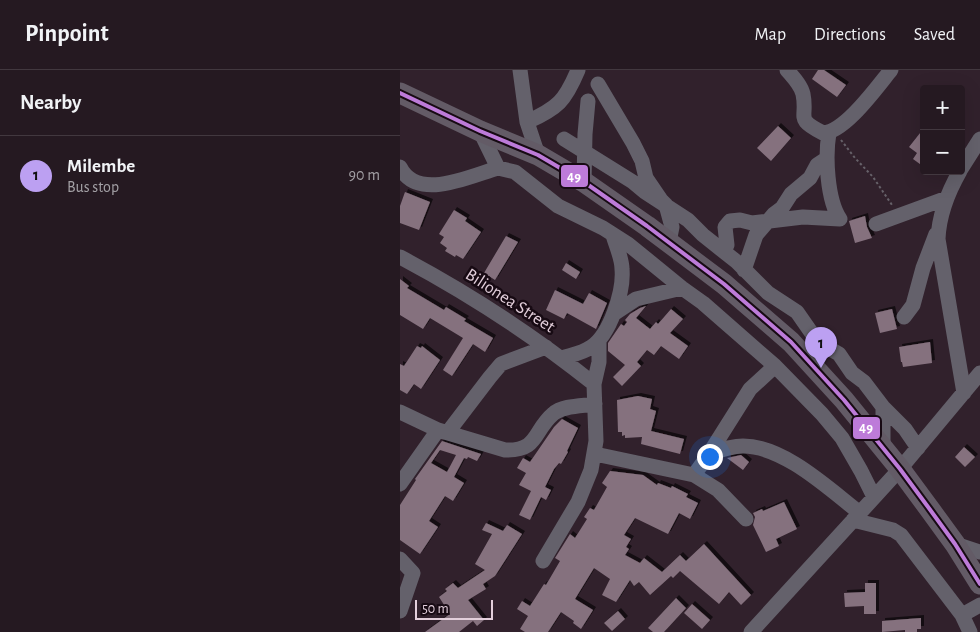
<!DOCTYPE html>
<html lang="en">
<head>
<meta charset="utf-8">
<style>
	body { margin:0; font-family:"Alegreya Sans",sans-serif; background:#31262e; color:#f1f3f6 }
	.controls { position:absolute; right:15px; top:15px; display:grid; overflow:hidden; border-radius:5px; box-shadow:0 5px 20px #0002 }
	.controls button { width:45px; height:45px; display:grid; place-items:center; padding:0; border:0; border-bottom:1px solid #42383f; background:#251921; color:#f1f3f6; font:25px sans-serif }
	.scale { position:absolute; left:15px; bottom:12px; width:78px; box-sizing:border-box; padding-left:5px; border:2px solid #e3cfdb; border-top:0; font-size:14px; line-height:18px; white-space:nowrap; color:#e3cfdb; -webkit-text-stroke:4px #170a13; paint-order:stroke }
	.you { position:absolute; left:309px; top:386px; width:18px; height:18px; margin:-12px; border:4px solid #fff; border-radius:50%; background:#1a73e8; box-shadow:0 0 0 8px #1a73e833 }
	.badge { display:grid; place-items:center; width:32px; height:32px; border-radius:50%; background:#bca0f2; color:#111; font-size:16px; font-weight:700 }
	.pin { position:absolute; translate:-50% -41px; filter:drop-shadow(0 1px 2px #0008) }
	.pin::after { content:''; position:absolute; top:26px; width:18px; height:15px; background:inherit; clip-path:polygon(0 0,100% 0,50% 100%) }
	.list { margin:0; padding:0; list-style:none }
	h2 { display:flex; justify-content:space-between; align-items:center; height:65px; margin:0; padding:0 20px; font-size:21px }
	h2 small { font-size:16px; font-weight:400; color:#a3a0a5 }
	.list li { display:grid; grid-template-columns:32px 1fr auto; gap:15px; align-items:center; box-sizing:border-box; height:80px; padding:0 20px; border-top:1px solid #42383f }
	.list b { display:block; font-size:19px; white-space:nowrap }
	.list p { margin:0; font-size:16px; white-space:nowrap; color:#a3a0a5 }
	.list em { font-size:16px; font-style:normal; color:#a3a0a5 }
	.map { position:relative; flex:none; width:580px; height:562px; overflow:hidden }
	header { display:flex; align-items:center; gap:30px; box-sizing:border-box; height:70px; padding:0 25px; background:#251921; border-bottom:1px solid #42383f }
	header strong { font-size:24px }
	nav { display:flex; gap:28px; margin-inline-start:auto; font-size:18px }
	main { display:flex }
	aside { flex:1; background:#251921 }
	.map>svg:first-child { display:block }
	.building { fill:#85717e; fill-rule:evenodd; filter:url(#shadow) }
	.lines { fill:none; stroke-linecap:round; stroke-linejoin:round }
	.path { stroke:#666169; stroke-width:2; stroke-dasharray:2.5 2.5; stroke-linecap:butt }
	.minor { stroke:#64616b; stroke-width:15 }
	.highway { stroke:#635b66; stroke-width:21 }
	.bus-1-casing { stroke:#170a13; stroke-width:8 }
	.bus-1 { stroke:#bd7bd9; stroke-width:4 }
	.labels { text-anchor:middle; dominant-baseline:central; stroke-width:5; stroke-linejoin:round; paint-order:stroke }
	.street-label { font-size:18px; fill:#e3cfdb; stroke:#170a13 }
	.line-badge { stroke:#170a13; stroke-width:2 }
	.badge-label { font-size:14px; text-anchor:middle; font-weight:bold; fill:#fff }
</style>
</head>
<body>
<header>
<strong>Pinpoint</strong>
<nav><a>Map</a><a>Directions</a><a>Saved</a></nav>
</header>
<main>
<aside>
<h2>Nearby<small></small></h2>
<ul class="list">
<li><span class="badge">1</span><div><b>Milembe</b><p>Bus stop</p></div><em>90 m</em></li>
</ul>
</aside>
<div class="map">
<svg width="580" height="562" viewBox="0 0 580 562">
	<defs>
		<filter id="shadow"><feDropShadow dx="3" dy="-3" stdDeviation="0" flood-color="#0009"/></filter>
	</defs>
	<rect width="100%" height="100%" fill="#31212c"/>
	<path class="building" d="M418 0H424L446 15 437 27 412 9Z
		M378 56 391 68 371 91 357 78Z
		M524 58V97L513 89 517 83 509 77Z
		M5 122 30 132 19 160 0 153V136Z
		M54 140 67 148 65 151 81 162 63 189 56 185 55 187 45 181 47 178 40 173 44 167 39 164Z
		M465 146 467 157 472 168 455 173 449 151Z
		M106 166 118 172 95 210 84 203Z
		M166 193 180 202 176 209 162 200Z
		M0 209 9 216 7 218 44 240 46 237 66 249 64 251 93 268 85 282 73 274 52 306 43 300 63 268 30 248 23 259 0 245Z
		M155 220 183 234 189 223 207 233 196 259 167 243 164 249 146 240Z
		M246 236 236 248 250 259 256 252 258 254 271 239 283 249 270 263 288 276 279 289 261 276 254 285 247 280 237 292 241 296 222 316 213 307 225 295 208 281V273L221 254 224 256 227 252 225 250 230 244 240 238Z
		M492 239 497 259 480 263 475 243Z
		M530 272 532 293 503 297 502 292H501L499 277Z
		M17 276 21 278 22 276 40 290 21 319 14 314 7 324 0 320V294L4 296Z
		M238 326 252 329 250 339 256 341 251 361 284 369 280 384 241 374 242 367 225 368V365L222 366V362H218L217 330Z
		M162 349 178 358 167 381 168 382 161 394 159 393 154 399 145 417 151 420 146 430 141 427 130 450 119 445 131 421 119 415 126 403 117 398 123 388 130 392 154 357Z
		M42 371 81 384 77 391 68 387 67 389 64 388 54 407 64 413 53 431 45 426 29 451 38 457 20 484 0 470V435L16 410 15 409ZM40 380 56 385 47 402 31 393Z
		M564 377 575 387 565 397 555 387Z
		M341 385 349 392 343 400 327 388Z
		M210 401 243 405 257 415 258 413 271 418 272 416 288 424 286 427 298 433 290 449 279 443 268 464 235 448 224 465 231 469 226 477 229 479 225 485 240 493 244 488 262 502 280 485 286 491 304 474 351 525 341 535 329 522 319 534 280 501 273 508 271 506 250 525 239 512 234 516 230 510 216 532 202 525 210 509 194 498 175 529 193 540 181 559 173 553 174 551 161 542 148 562H125L120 559 128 546 117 539 122 531 130 536 144 514 146 515 160 491 155 488 170 464 175 468 187 449 184 447 190 438 194 440 207 417 202 413Z
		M384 432 397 459 376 469 379 476 366 482 353 455 355 447 353 443 362 439 363 441Z
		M86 453 103 461 107 455 122 464 95 506 83 514 86 519 68 530 84 550 77 556 73 551 59 562H25L50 544 39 527 47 521 45 519 53 513 58 518 85 500 75 494 92 464 82 460Z
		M465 513H476V544H464V536L445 537 444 523 465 522Z
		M276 528 286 538 264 562H253L248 558Z
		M292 534 310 550 302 559 284 543Z
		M218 541 225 549 212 561 204 553Z
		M521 548V559H517V562H505V560L482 562V551Z"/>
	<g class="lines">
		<path class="path" d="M441 70 455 88 473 107 492 135"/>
		<path class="minor" d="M120 0 127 52 138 85
			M387 0C393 7 401 15 403 24 408 49 394 48 423 63 445 62 477 17 491 0
			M198 14 233 73 242 91 246 108 261 130 266 135 272 157 269 172
			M127 52C158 38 165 31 178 0
			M80 61 98 98 115 102 158 136 203 158 228 174 282 218 303 233 375 296 422 344 442 368 461 401 474 427
			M164 69 233 112 245 122 288 150 303 165 337 192 368 223 397 242 413 265 425 276 439 284 452 303 464 312 483 337 505 359 518 378
			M0 97C17 132 70 106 98 98
			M561 99 580 69
			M560 101C548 122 539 144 538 169L564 323
			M184 112 185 64 188 31
			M476 154 547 128
			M324 181 327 175 325 157 330 151 340 150 352 153 403 147 440 149C427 130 425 86 429 63
			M0 187C68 223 134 266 194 314
			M344 200 356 165 374 144 382 138 391 124 410 108 417 95 426 89
			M215 243 236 229 282 218
			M504 247 513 235 523 198 536 164
			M162 288C171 285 183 283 191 277 210 265 224 221 222 199 222 188 216 176 213 165
			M483 337V378
			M0 342 38 360 105 380C139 381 133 361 153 344 163 335 183 336 195 334
			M48 362 90 307 101 294 146 277
			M195 384 294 405 318 420 346 449
			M309 384C320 380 332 376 343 376 384 376 429 419 460 443
			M294 405 309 384 350 319 375 296
			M0 414 38 360
			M453 450 493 460 501 465 562 545 570 562
			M555 474 580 482
			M0 489 13 503 0 541
			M143 491 178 432 191 400 196 371 194 314 199 292V271
			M562 545 580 535
			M351 562 500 399 580 303"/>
		<path class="highway" d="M0 23 80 61 138 85 184 112 247 156 324 214 391 272 444 330 500 399 531 441 555 474 580 514"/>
		<defs>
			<path id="bus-1" d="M0 23 80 61 138 85 184 112 247 156 324 214 391 272 444 330 500 399 531 441 555 474 580 514"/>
		</defs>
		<use href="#bus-1" class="bus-1-casing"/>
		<use href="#bus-1" class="bus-1"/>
	</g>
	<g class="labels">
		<g class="street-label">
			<text transform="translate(110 231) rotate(33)">Bilionea Street</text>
		</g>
	</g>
	<g class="line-badge">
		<rect x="160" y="94" width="29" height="24" rx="5" fill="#bd7bd9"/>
		<rect x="452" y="346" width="29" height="24" rx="5" fill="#bd7bd9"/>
	</g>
	<g class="badge-label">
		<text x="174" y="111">49</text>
		<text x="466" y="362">49</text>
	</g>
</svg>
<div class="controls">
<button>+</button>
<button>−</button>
</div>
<div class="scale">50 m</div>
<div class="you"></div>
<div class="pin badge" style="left:421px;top:298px">1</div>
</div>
</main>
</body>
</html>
